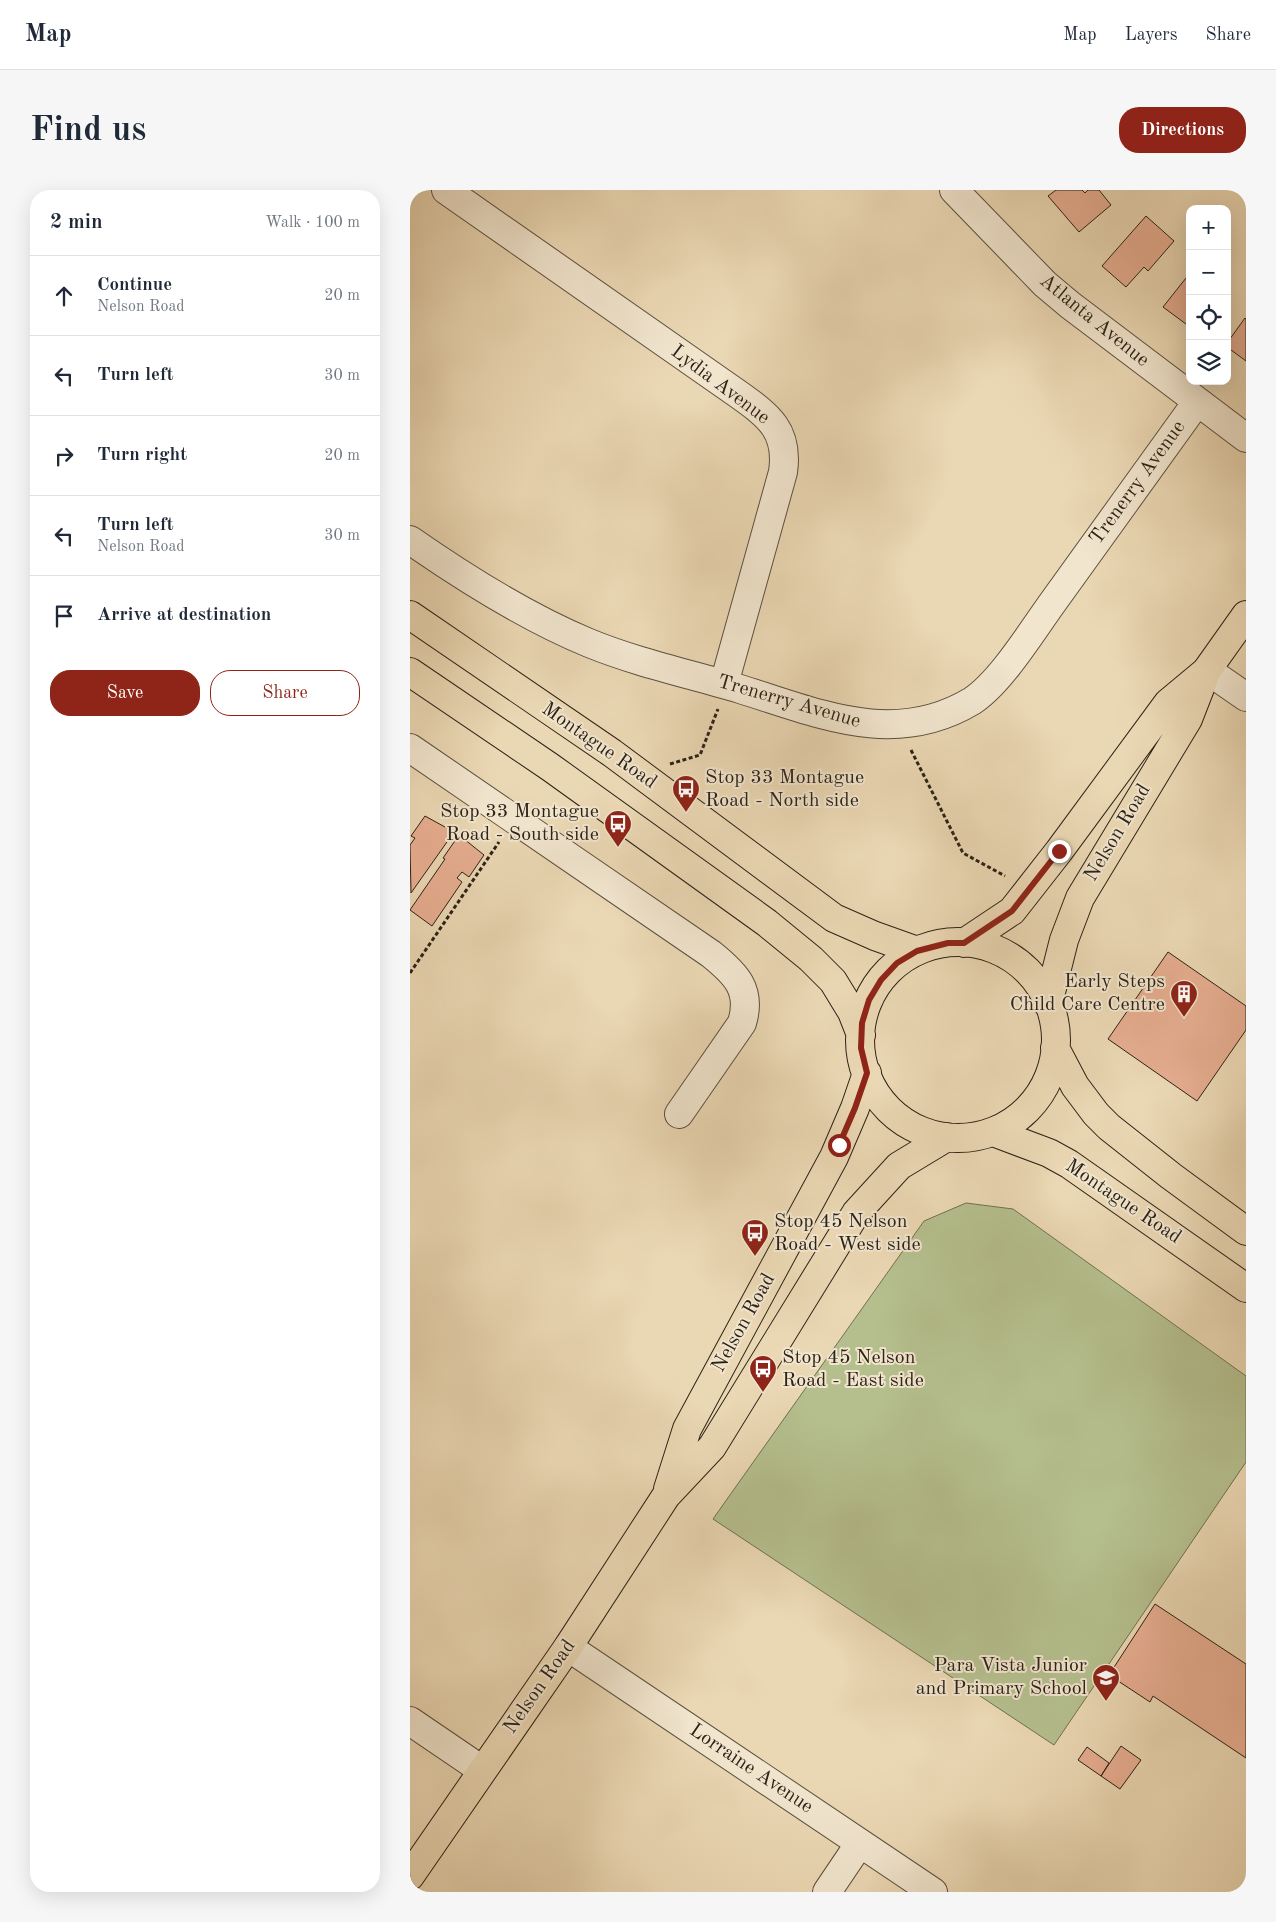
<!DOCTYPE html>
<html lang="en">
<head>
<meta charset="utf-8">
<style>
	body { margin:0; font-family:"Old Standard TT",serif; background:#f6f6f7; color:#1f2937 }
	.controls { position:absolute; right:15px; top:15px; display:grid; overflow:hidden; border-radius:10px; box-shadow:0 5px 20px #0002 }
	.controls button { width:45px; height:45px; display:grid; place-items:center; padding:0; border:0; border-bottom:1px solid #e0e1e3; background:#fff; color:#1f2937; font:25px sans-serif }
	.stop { position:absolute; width:15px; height:15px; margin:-11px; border:4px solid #8f2418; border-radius:50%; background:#fff }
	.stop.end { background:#8f2418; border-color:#fff; box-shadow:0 1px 5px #0008 }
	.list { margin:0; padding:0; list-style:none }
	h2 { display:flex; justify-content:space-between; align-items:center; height:65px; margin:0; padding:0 20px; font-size:21px }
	h2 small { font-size:16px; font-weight:400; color:#747a83 }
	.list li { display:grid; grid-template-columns:32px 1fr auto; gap:15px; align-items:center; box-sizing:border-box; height:80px; padding:0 20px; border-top:1px solid #e0e1e3 }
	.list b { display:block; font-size:19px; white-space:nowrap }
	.list p { margin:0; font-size:16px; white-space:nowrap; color:#747a83 }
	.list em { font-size:16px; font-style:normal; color:#747a83 }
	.actions { display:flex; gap:10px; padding:15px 20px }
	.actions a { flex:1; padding:11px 0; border:1px solid #8f2418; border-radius:20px; text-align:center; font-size:18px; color:#8f2418 }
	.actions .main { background:#8f2418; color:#fff }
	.icon { flex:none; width:28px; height:28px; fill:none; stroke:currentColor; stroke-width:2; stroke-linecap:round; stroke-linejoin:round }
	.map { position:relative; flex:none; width:836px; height:1702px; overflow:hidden; border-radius:20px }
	header { display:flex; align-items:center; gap:30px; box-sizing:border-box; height:70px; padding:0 25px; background:#fff; border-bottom:1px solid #e0e1e3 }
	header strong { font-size:24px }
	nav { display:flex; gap:28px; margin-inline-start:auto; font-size:18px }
	.intro { display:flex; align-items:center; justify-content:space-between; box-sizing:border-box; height:120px; padding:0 30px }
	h1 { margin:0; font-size:35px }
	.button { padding:12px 22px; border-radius:20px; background:#8f2418; color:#fff; font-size:18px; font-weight:700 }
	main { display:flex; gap:30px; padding:0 30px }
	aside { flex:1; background:#fff; border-radius:20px; box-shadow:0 5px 20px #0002 }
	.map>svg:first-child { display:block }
	.green { fill:#b5bf8e; stroke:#707052 }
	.building { fill:#e6ad90; stroke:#2c2217 }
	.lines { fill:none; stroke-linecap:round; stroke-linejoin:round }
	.minor-casing { stroke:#5c4f3e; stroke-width:30 }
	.major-casing { stroke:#2c2217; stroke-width:30 }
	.path { stroke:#2c2217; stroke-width:3; stroke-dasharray:4 2.5; stroke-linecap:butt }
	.minor { stroke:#f1e5ce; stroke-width:28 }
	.major { stroke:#ead7b3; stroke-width:28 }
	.route { stroke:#8f2418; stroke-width:6 }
	.labels { text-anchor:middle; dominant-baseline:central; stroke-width:4; stroke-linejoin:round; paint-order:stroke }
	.street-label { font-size:20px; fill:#2c2217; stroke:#f1e5ce }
	.poi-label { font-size:20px; fill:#2c2217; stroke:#f1e5ce; text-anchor:start }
</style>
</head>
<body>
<header>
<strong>Map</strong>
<nav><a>Map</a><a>Layers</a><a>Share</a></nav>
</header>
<div class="intro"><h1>Find us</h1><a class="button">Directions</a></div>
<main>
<aside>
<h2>2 min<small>Walk · 100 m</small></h2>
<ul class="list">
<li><svg class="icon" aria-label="ahead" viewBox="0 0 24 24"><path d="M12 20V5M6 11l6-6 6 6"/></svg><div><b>Continue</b><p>Nelson Road</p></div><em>20 m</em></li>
<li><svg class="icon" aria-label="left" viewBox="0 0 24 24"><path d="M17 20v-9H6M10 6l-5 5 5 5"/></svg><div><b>Turn left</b></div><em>30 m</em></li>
<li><svg class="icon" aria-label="right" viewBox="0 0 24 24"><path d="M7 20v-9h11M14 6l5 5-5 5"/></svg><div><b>Turn right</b></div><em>20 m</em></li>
<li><svg class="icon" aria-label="left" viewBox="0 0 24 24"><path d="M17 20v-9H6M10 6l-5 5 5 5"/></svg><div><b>Turn left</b><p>Nelson Road</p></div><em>30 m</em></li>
<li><svg class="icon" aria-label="arrive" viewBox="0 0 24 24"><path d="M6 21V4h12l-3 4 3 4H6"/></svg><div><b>Arrive at destination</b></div></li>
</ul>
<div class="actions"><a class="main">Save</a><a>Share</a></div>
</aside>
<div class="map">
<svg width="836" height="1702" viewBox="0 0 836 1702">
	<rect width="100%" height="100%" fill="#ead7b3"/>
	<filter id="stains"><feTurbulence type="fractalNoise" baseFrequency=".004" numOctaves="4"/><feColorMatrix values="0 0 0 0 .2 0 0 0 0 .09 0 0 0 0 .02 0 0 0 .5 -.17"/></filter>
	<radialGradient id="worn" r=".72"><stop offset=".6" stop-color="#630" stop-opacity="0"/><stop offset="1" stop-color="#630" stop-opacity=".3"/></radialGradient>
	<path class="green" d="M556 1013 603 1019 836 1186V1272L644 1555 303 1329 514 1031Z"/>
	<path class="building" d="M646 0H672L675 3 678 0H689L701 15 669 42 638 6Z
		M736 26 764 51 738 81 734 77 716 97 692 76Z
		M780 83V137L753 117Z
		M835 128 836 129V171L817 157V153Z
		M15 626 44 642 1 703 0 655 5 648 1 646Z
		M49 645 74 665 59 687 52 682 47 688 52 692 22 736 0 720 35 669 33 668Z
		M758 762 836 816V840L787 911 698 849Z
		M745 1414 836 1474V1568L743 1506 740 1512 699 1485Z
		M711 1556 731 1570 710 1599 691 1586Z
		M677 1557 699 1573 691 1586 668 1570Z"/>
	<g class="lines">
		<defs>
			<path id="minor" d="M36 0 328 204C359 226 379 241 373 282L314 494
				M544 0 635 94 660 115 836 248
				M0 350C56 389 116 427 179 453 228 473 280 484 330 499 408 523 484 558 562 511 591 492 622 441 643 412 691 345 739 279 787 212
				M797 480 836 507
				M0 558 301 764C326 784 342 800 332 833L269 924
				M158 1457 523 1702
				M0 1531 72 1580
				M417 1702 450 1653"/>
			<path id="major" d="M0 425 202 563 424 728 465 746 507 761
				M0 482 140 577 357 733 401 769 423 791 442 822 451 845
				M450 850a98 98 0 1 1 196 0a98 98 0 1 1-196 0Z
				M554 753 602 721 649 661 758 513 794 483
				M638 814 654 750 670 708 778 529 797 480 836 425
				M645 858 665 896 686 924 699 937 761 986 836 1041
				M583 942 639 963 659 974 836 1098
				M258 1299 277 1239 424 967 445 918 457 883
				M0 1686 158 1457 256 1306 302 1257 446 1023 489 976 537 947"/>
		</defs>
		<use href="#minor" class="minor-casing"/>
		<use href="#major" class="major-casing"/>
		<path class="path" d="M501 560 553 663 595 686
			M260 574 290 565 308 519
			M0 783 89 652"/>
		<use href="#minor" class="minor"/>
		<use href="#major" class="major"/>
	</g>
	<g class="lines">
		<path class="route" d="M429 955 445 918 457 883 451 858 452 833 459 810 471 790 487 773 507 761 538 753H554L602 721 649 661"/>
	</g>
	<defs>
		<symbol id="bus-pin" viewBox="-11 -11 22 30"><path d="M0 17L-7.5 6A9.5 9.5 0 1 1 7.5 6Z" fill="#8f2418" stroke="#f1e5ce"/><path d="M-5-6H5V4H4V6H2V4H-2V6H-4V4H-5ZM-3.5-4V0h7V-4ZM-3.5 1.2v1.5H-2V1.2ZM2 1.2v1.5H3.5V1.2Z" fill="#fff"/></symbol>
		<symbol id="building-pin" viewBox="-11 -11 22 30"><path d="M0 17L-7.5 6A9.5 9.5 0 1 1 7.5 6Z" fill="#8f2418" stroke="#f1e5ce"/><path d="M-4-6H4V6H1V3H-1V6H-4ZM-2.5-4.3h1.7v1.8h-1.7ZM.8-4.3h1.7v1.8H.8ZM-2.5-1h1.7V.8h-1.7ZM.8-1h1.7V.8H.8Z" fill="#fff"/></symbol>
		<symbol id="school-pin" viewBox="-11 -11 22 30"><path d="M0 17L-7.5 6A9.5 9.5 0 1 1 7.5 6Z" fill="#8f2418" stroke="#f1e5ce"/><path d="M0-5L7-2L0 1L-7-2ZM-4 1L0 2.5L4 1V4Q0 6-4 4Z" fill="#fff"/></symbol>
	</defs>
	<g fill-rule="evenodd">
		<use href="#bus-pin" x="260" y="583" width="32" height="43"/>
		<use href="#bus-pin" x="192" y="618" width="32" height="43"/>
		<use href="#building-pin" x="758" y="788" width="32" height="43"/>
		<use href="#bus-pin" x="329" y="1027" width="32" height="43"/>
		<use href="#bus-pin" x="337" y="1163" width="32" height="43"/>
		<use href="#school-pin" x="680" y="1472" width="32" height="43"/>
	</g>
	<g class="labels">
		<g class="street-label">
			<text transform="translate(684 131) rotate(39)">Atlanta Avenue</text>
			<text transform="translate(310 195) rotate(37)">Lydia Avenue</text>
			<text transform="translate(728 293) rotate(-54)">Trenerry Avenue</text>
			<text transform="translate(379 512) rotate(16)">Trenerry Avenue</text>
			<text transform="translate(189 556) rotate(35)">Montague Road</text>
			<text transform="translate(708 643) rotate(-59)">Nelson Road</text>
			<text transform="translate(713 1012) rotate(34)">Montague Road</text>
			<text transform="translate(334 1133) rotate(-61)">Nelson Road</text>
			<text transform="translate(130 1497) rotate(-55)">Nelson Road</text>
			<text transform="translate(341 1579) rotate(34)">Lorraine Avenue</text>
		</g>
		<g class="poi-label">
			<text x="295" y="588">Stop 33 Montague<tspan x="295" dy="23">Road - North side</tspan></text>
			<text x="189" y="622" text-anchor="end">Stop 33 Montague<tspan x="189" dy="23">Road - South side</tspan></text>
			<text x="755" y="792" text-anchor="end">Early Steps<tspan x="755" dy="23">Child Care Centre</tspan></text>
			<text x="364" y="1032">Stop 45 Nelson<tspan x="364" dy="23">Road - West side</tspan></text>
			<text x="372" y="1168">Stop 45 Nelson<tspan x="372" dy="23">Road - East side</tspan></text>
			<text x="677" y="1476" text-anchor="end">Para Vista Junior<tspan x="677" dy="23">and Primary School</tspan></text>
		</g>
	</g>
	<rect width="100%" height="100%" filter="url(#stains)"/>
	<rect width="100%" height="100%" fill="url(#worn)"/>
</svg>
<div class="controls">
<button>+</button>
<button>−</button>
<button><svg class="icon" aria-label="locate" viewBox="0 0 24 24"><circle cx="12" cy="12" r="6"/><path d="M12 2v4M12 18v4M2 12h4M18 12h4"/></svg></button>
<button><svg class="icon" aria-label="layers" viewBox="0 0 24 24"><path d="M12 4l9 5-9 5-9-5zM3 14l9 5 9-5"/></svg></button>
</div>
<div class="stop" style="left:429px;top:955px"></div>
<div class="stop end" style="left:649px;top:661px"></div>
</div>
</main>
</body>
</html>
